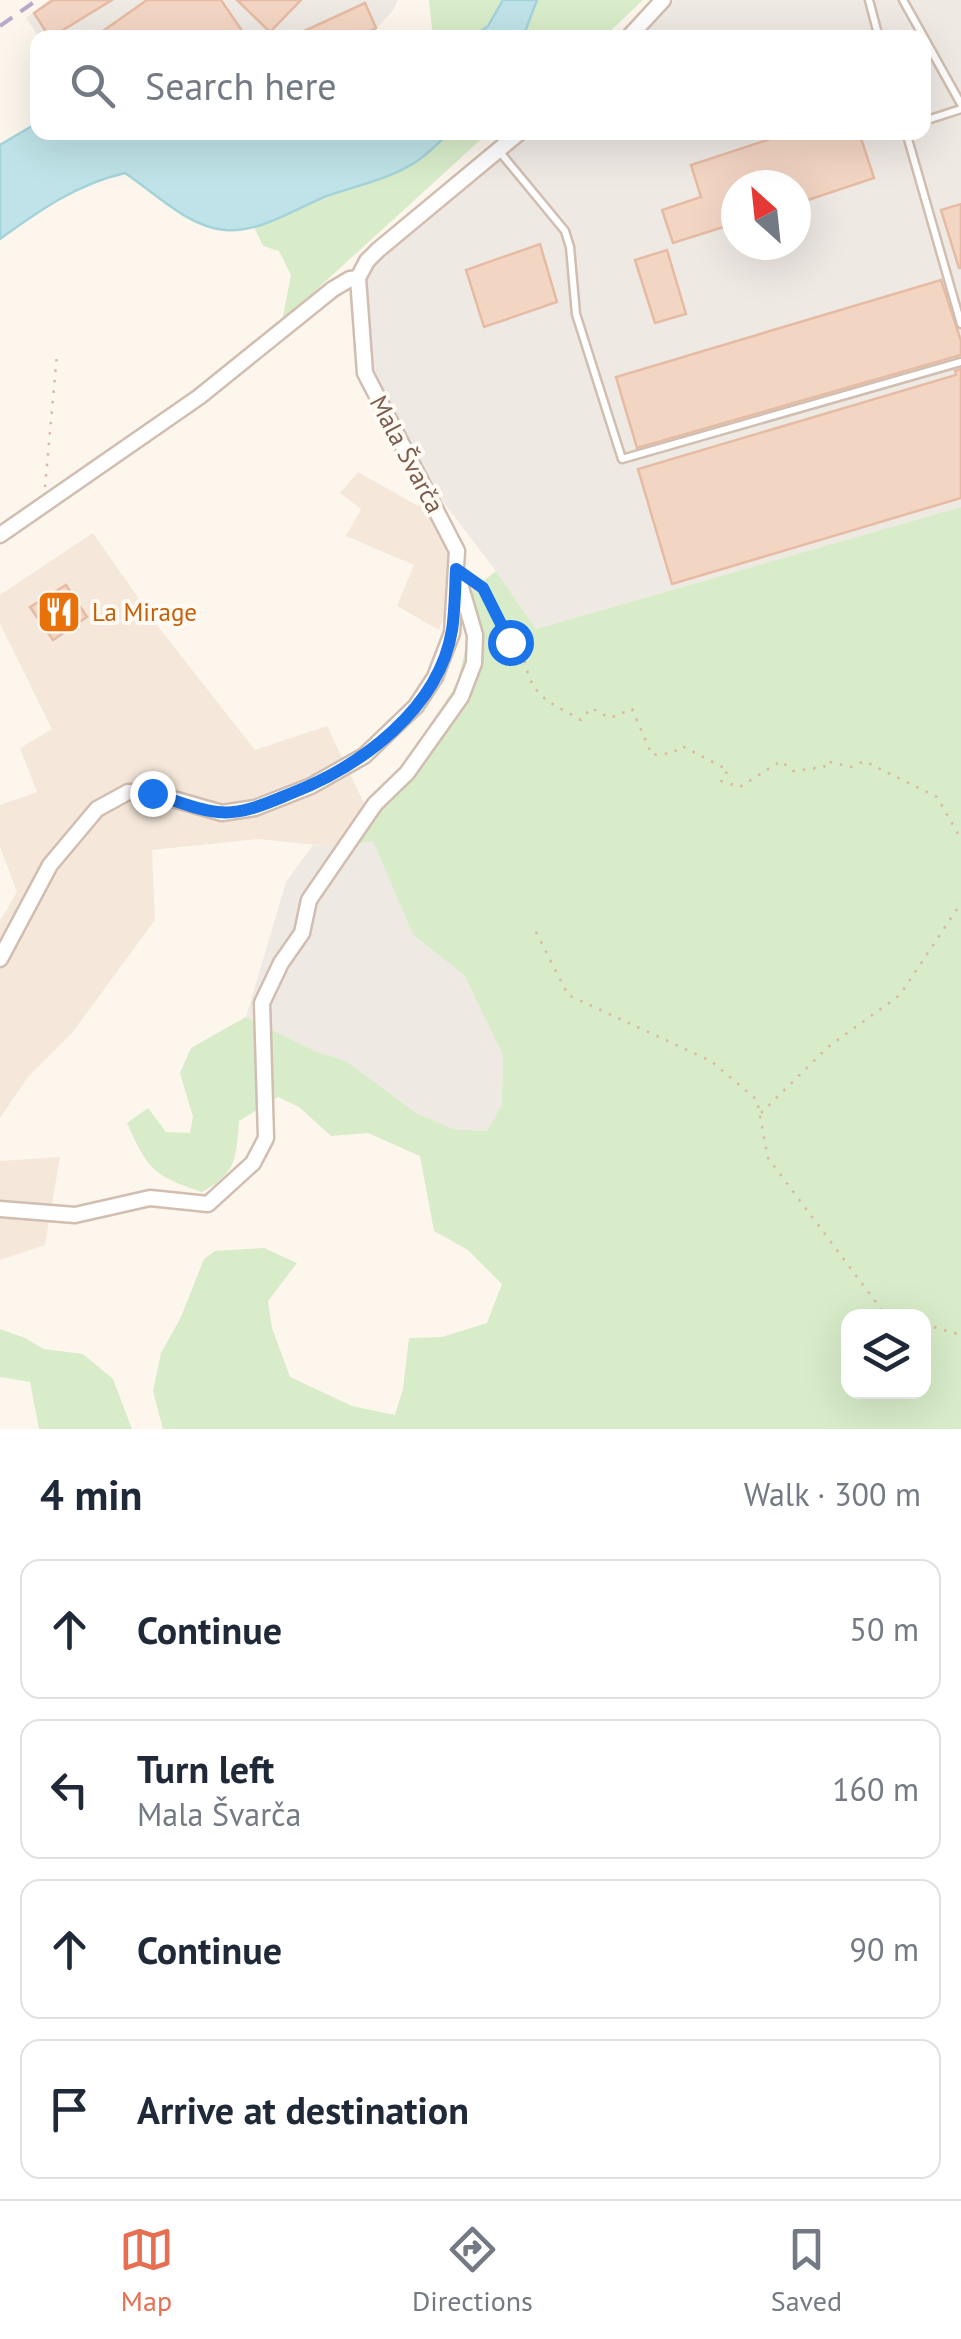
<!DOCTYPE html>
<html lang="en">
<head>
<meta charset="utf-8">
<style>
	body { margin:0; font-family:"PT Sans",sans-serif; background:#f2f2f3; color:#1f2937 }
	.controls { position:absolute; right:30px; bottom:30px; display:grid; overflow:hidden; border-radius:20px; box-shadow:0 10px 40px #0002 }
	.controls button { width:90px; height:90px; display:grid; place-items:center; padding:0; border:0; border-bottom:2px solid #e0e1e3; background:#fff; color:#1f2937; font:50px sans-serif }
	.compass { position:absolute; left:721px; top:170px; width:90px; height:90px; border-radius:50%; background:#fff; box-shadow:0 10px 40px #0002; rotate:333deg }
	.stop { position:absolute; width:30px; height:30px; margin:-22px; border:8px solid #1a73e8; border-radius:50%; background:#fff }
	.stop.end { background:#1a73e8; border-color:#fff; box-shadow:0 2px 10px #0008 }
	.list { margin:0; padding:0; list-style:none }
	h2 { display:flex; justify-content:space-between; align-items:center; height:130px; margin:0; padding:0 40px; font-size:42px }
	h2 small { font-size:32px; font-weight:400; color:#747a83 }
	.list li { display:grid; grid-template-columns:65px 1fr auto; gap:30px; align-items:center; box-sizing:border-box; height:140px; margin:0 20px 20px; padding:0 20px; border:2px solid #e0e1e3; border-radius:20px }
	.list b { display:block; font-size:38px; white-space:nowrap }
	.list p { margin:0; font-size:32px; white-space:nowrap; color:#747a83 }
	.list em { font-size:32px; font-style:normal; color:#747a83 }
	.icon { flex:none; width:55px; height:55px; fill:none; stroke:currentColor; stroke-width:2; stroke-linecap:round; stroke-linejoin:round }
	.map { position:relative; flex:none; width:961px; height:1429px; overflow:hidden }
	.search { position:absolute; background:#fff; box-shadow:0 10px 40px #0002; left:30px; right:30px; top:30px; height:110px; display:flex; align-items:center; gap:25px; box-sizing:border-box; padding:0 35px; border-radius:20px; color:#747a83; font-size:38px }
	.sheet { height:770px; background:#fff }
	nav { display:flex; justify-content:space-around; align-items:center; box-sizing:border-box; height:140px; border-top:2px solid #e0e1e3; background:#fff; font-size:28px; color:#747a83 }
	nav a { display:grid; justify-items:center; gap:5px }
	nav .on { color:#e76f51 }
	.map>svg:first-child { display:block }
	.residential { fill:#f5e8da }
	.industrial { fill:#efe9e4; fill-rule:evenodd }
	.green { fill:#d8ecc9; fill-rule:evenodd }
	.water { fill:#bfe3e8; stroke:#a5d3da; stroke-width:2.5 }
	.building { fill:#f3d5c3; stroke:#e6bba3; stroke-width:2.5 }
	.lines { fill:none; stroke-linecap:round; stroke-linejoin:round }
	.lane-casing { stroke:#d1beb0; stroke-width:11 }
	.street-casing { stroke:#d1beb0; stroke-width:19 }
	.path { stroke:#d9b8a5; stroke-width:2.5; stroke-dasharray:2.5 8; stroke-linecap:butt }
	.lane { stroke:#fff; stroke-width:6 }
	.street { stroke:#fff; stroke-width:14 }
	.rail { stroke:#b9a8c9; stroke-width:4; stroke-dasharray:15 10; stroke-linecap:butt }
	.route { stroke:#1a73e8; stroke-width:12 }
	.labels { text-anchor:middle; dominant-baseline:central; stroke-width:8; stroke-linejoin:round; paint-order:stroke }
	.street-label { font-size:25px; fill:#7a5c4d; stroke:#fffaf3 }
	.food-label { font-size:25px; fill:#c56008; stroke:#fffaf3; text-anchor:start }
</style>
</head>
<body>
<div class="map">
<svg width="961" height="1429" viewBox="0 0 961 1429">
	<rect width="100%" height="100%" fill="#fdf6ec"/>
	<path class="residential" d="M358 472 418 506 425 501 449 544 454 571 452 598 439 630 397 606 414 565 346 536 361 509 340 493Z
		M93 533 160 629 255 750 327 726 365 805 335 847 259 839 152 850 155 920 72 1033 28 1077 0 1118V921L17 892 0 847V805L37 792 20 748 52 729 0 624V595Z
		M60 1157 45 1245 0 1260V1161Z"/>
	<path class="industrial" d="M49 0H398L393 10 368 38 39 37 26 18Z
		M675 0H961V507L536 629 496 571 427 481 373 373 365 281 372 261 531 133 924 132V38L643 37ZM736 185H796V245H736Z
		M373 840 413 935 464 975 503 1055 502 1104 487 1131 453 1129 416 1113 346 1061 317 1052 246 1017 286 882 313 845 335 847Z"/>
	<path class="green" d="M429 0H503C484 38 473 38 433 37Z
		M537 0H643L604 37 523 38Z
		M449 133H488L282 321 291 275 279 251 263 246 253 225 384 177 419 160Z
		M961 507V1429H163L153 1391 161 1353 181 1317 204 1259 215 1251 264 1248 297 1263 268 1301 272 1328 290 1377 352 1406 395 1415 403 1389 409 1338 442 1337 487 1323 502 1284 468 1250 434 1231 420 1156 368 1133 331 1136 299 1107 278 1097 239 1121C236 1158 237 1173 202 1192 154 1176 148 1170 127 1123L148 1108 166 1132 190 1133 193 1117 180 1073 191 1048 246 1017 317 1052 346 1061 416 1113 453 1129 487 1131 502 1104 503 1055 464 975 413 935 373 841 335 847 365 805 398 773 457 684 468 639 460 599 496 571 536 629ZM848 1316H924V1392H848Z
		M0 1329 25 1338 44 1349 83 1354 113 1379 132 1429H39L30 1382 0 1377Z"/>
	<path class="water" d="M503 0H537L523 37H473L488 26Z
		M37 123 38 132 449 133C440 141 431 151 420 159 394 178 358 185 327 196 296 208 261 233 225 230 188 227 155 193 125 173 77 184 40 210 0 239V145Z"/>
	<path class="building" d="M53 0H112L50 38 34 13Z
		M147 0H221L247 38H93Z
		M237 0H301L270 32Z
		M365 3 376 28 356 38H289Z
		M775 132H859L874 178 796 204V185H736V223L673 243 662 210 701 197 691 165 776 137Z
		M961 204V268H959L941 210Z
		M540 244 557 302 484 327 466 270Z
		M667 250 686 314 655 323 635 260Z
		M941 280 961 341V355L637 448 616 377Z
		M961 369V498L672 584 638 469 956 375 955 371Z
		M66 585 87 617 53 640 30 607Z"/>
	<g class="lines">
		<defs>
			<path id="lane" d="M869 0 879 38
				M903 0 961 104
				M924 121 961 109
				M906 132 961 324
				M499 151 565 231 570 247 576 314 622 459 961 362"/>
			<path id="street" d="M628 38 663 0
				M0 535 199 397 333 289 350 279 358 278
				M0 959 50 865 97 809 128 792 152 793 222 813 255 808 311 786 364 756 416 706 435 677 452 633 457 551 365 373 358 278 367 261 378 250 520 132
				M0 1209 75 1215 150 1198 208 1204 253 1163 266 1138 262 1003 281 963 302 933 309 900 375 804 407 773 461 697 474 663 475 635 458 577"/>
		</defs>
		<use href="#lane" class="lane-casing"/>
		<use href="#street" class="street-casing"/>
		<path class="path" d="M45 487 57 354
			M474 583C498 597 498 633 523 651 530 697 543 698 581 720L591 708 610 718 632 709 652 755 673 753 682 746 728 770 721 781 740 787 781 761 793 771 824 767 826 761 851 767 864 761 937 797 961 839
			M536 932 568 995 711 1061 757 1100 768 1158 884 1313 898 1316
			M761 1113 828 1047 900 995 961 903
			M924 1324 961 1335"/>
		<use href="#lane" class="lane"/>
		<use href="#street" class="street"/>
		<path class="rail" d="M0 26 37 0"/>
	</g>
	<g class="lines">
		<path class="route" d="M152 793C174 800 196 810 218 812 243 815 270 802 292 793 361 766 439 709 452 630 455 610 455 589 456 569L483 588 510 642"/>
	</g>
	<defs>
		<symbol id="restaurant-square" viewBox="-11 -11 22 22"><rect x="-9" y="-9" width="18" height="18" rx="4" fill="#e8710a" stroke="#fffaf3"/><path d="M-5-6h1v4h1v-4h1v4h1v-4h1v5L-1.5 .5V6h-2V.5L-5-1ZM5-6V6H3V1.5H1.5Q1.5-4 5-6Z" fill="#fff"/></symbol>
	</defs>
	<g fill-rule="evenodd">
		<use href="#restaurant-square" x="34" y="587" width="50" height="50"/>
	</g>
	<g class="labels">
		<g class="street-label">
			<text transform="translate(407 454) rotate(62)">Mala Švarča</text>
		</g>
		<g class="food-label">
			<text x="92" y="612">La Mirage</text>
		</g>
	</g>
</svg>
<div class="controls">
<button><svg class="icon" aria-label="layers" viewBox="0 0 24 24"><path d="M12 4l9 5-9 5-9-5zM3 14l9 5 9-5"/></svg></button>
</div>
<svg class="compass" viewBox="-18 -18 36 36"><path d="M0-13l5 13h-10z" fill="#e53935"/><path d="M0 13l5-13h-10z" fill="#747a83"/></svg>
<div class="stop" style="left:510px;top:642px"></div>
<div class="stop end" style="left:152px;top:793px"></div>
<div class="search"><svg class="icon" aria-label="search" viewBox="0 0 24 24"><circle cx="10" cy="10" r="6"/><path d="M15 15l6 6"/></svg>Search here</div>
</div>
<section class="sheet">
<h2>4 min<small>Walk · 300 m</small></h2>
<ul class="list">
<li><svg class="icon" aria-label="ahead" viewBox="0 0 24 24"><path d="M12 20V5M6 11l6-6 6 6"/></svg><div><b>Continue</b></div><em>50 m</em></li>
<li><svg class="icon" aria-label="left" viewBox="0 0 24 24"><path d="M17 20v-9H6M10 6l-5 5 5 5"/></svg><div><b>Turn left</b><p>Mala Švarča</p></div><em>160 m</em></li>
<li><svg class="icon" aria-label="ahead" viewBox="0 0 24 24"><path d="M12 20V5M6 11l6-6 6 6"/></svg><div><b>Continue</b></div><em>90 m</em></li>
<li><svg class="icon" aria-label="arrive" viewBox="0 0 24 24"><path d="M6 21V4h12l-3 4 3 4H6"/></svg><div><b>Arrive at destination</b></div></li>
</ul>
</section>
<nav>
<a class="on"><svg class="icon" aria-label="map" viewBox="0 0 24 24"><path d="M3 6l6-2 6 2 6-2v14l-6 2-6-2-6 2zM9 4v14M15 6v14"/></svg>Map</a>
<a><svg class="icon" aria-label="directions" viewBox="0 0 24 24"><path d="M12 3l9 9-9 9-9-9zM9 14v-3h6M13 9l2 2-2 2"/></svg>Directions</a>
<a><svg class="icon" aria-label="saved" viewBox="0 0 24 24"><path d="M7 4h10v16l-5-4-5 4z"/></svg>Saved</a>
</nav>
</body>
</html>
